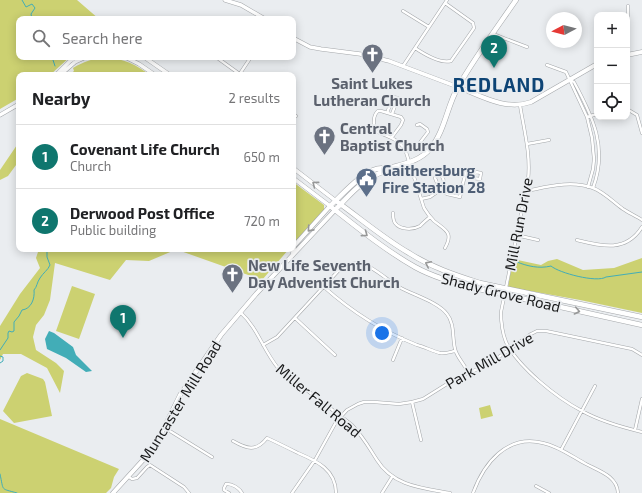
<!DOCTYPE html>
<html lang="en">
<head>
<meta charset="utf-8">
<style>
	body { margin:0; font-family:"Exo 2",sans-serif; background:#f2f2f2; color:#202124 }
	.controls { position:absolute; right:12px; top:12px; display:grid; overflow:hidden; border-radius:8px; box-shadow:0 2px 10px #0003 }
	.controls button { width:36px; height:36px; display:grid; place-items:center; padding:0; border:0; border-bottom:1px solid #e0e0e0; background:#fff; color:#202124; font:20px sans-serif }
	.compass { position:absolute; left:546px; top:12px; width:36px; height:36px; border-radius:50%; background:#fff; box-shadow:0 2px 10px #0003; rotate:263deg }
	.you { position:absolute; left:382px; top:333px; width:14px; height:14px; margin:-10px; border:3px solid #fff; border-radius:50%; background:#1a73e8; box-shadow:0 0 0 6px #1a73e833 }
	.badge { display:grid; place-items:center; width:26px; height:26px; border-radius:50%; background:#0f766e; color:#fff; font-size:13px; font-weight:700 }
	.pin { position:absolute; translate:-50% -33px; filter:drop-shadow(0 1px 2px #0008) }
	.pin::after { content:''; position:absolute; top:21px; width:14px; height:12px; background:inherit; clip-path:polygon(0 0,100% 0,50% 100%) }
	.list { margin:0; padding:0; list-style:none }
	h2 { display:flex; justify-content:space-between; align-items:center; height:52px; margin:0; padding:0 16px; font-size:17px }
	h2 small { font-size:13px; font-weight:400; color:#757577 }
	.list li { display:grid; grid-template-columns:26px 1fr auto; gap:12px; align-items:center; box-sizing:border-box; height:64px; padding:0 16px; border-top:1px solid #e0e0e0 }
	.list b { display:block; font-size:15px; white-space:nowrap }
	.list p { margin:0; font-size:13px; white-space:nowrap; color:#757577 }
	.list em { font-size:13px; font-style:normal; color:#757577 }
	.icon { flex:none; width:22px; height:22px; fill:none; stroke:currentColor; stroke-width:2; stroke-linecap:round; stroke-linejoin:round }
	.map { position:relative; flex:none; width:642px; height:493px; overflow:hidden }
	.search { position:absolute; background:#fff; box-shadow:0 2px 10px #0003; left:16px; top:16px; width:280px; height:44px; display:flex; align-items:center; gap:10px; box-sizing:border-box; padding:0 14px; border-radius:8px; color:#757577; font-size:15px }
	.panel { position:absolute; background:#fff; box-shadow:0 2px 10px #0003; left:16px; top:72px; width:280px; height:180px; border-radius:8px }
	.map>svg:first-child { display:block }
	.green { fill:#ccd171 }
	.water { fill:#42adb7 }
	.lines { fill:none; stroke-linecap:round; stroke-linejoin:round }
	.stream { stroke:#42adb7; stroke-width:1 }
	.minor-casing { stroke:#a4a7aa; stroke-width:3.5 }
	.tertiary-casing { stroke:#a4a7aa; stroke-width:4.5 }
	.secondary-casing { stroke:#a4a7aa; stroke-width:5 }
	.primary-casing { stroke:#a4a7aa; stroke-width:5.5 }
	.minor { stroke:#fff; stroke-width:2.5 }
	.tertiary { stroke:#fff; stroke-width:3.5 }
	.secondary { stroke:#fff; stroke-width:4 }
	.primary { stroke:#fff; stroke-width:4.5 }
	.oneway { stroke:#979898 }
	.labels { text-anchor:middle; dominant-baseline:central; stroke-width:3.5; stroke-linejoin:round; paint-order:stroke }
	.worship-label { font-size:15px; font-weight:bold; fill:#5b616d; stroke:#eaedf0; text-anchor:start }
	.service-label { font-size:15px; font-weight:bold; fill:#4e5e75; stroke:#eaedf0; text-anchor:start }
	.street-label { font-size:15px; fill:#18191a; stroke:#eaedf0 }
	.district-label { font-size:19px; font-weight:bold; letter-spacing:1px; fill:#0e4475; stroke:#eaedf0 }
</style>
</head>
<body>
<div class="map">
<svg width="642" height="493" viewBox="0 0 642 493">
	<rect width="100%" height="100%" fill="#eaedf0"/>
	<path class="green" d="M0 0H77L99 19H19V57H70L50 75H19V98L0 109Z
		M106 58C123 58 137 65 150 75H69L74 71 73 68C83 62 93 58 106 58Z
		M19 142V161L8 176 0 180V170Z
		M293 182 324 205V210L293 244Z
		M39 249H171L175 250 149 261 126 260 110 280 55 263 50 300 44 315 36 325 33 337 36 350 56 363 64 371 60 393 47 368 21 354H3L0 360V326L20 294 40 268 36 258Z
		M175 249H289L262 280Z
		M642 258V313L580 300 508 287 513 259 541 265 548 261 557 259 583 270 614 268Z
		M72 286 95 294 79 339 56 331Z
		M27 373 43 379 45 382 52 416 14 423 3 411 21 376Z
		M490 405 493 416 481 419 479 408Z
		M0 419 119 469 114 477 111 488 106 493H0Z"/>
	<path class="water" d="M49 331 54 333 73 347 76 355 92 371 86 372 66 358 47 349 45 339Z"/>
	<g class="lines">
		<path class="stream" d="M22 0 26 7 32 4 35 8 31 14 32 19
			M52 57 55 66
			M516 257 517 262C527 266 539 269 551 266 559 273 597 283 606 277L642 272
			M0 350 8 338V333L9 331 12 332 14 331V322L19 316 22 310C31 309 35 299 34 290 37 287 37 282 40 278 43 273 48 270 50 265L47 257V249
			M0 356 3 357V361L0 363
			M0 474C4 492 0 488 17 493"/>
		<defs>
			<path id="minor" d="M403 11 429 27
				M493 34 527 47
				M415 48C424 54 440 64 451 61L472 31 474 28 473 23 445 3
				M628 55V6
				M216 57 241 75
				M547 65 566 72 587 117 592 138 594 159 593 169 588 187
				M403 66 447 0
				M239 75 251 57
				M570 80 574 82C593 117 608 148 593 188
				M520 105C524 130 531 155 528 180L501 312C501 322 502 332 506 342 518 367 557 398 582 411 600 421 621 427 642 432
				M627 109 637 115 642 133
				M387 113 393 97 398 98 392 114
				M293 114 296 116
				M587 117 597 114
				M392 137 401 125 403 120 401 117 381 111H378C373 115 373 125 375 131 386 136 397 138 405 149L424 208C427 213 430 217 434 221 445 230 454 232 445 248
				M527 144 549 140
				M406 151 418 145 428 132 427 129 420 124 417 125
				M440 175C445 178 445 186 440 190L435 178 436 176Z
				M526 191C547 187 571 180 593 188 604 192 613 202 623 209 629 213 636 216 642 220
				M421 199 430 197 440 190 447 194 460 197 466 170 481 173 480 179 473 178 475 172
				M393 213C393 216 393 220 395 223 400 230 413 230 420 226 423 223 426 220 430 217
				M516 235 538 240
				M577 240C601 246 626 253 642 227
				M324 287C352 312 382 331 417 345 425 347 432 351 440 353 445 354 450 352 455 351
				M240 312C258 328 263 350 278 368L352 425C364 438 368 446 377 460 393 486 422 488 450 493
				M295 318 335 355
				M263 345 277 337 340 269C345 266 351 263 357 263 371 264 387 280 399 287 413 295 438 302 447 314 455 324 452 337 455 349 457 358 465 364 468 373
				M393 360 402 338
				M412 402 421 440
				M165 428 212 457
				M635 430 642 399
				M233 441C247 449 256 452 267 438 278 443 288 448 298 453 317 461 336 470 336 493
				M561 450 595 386
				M129 477 132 479 137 478 147 467 150 465 184 487 189 493
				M536 486 549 493
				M229 493 224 490V488L226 484C232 483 240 489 242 493
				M292 493 315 460 336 422 347 410 358 404 364 402H374L399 404 412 402 423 399 455 379 489 364 531 334 537 331H546L632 349 642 355
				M382 493 392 477
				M473 493C484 463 507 434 543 443 558 446 573 457 586 464 599 471 617 476 618 493"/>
			<path id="tertiary" d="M225 0 241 5 265 19
				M293 38 310 47 321 49 360 54 389 61 458 87
				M125 57 139 64 155 75
				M144 57 170 75
				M56 75 70 61 76 57
				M60 75 75 62 86 57
				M0 115 19 104
				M293 168 336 201
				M293 178 330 206"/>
			<path id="secondary" d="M627 55 642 52
				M458 87C481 96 506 111 531 102L597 64
				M293 253 294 246 330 206
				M113 493 144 459 157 442 180 395 221 335 256 294 335 210"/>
			<path id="primary" d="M386 169C369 163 342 195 330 206 358 228 385 250 415 267 435 278 457 284 479 289L642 325
				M336 201C360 218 383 238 409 253 431 267 455 275 480 283L642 317
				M335 210C351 194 362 179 385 171L386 169C402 164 419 162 430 149 445 131 447 106 458 87 475 57 496 29 516 0"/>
		</defs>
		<use href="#minor" class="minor-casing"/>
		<use href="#tertiary" class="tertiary-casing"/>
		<use href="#secondary" class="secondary-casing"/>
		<use href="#primary" class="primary-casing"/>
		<use href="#minor" class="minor"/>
		<use href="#tertiary" class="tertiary"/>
		<use href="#secondary" class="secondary"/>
		<use href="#primary" class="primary"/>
	</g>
	<defs><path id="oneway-chevron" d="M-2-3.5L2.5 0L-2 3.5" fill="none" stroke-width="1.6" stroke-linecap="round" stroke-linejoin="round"/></defs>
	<g class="oneway">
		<use href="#oneway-chevron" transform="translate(315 184) rotate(-143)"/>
		<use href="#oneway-chevron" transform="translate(310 229) rotate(132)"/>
		<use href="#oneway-chevron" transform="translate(365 234) rotate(36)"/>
		<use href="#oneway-chevron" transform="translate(428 264) rotate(-154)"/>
		<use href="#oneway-chevron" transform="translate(577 311) rotate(12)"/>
	</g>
	<defs>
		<symbol id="church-pin" viewBox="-11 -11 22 30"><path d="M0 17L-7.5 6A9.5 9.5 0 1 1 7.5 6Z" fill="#6b7280" stroke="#eaedf0"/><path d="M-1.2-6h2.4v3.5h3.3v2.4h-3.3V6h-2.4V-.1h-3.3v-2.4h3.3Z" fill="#fff"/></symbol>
		<symbol id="civic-pin" viewBox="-11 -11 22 30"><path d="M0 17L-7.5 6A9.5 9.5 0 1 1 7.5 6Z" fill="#5c6f8a" stroke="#eaedf0"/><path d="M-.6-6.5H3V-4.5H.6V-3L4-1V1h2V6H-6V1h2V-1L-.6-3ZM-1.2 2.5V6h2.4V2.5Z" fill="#fff"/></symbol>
	</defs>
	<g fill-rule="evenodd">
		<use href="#church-pin" x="360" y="42" width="25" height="34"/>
		<use href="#church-pin" x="312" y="124" width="25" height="34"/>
		<use href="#civic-pin" x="354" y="166" width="25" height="34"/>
		<use href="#church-pin" x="220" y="262" width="25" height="34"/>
	</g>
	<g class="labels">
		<g class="worship-label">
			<text x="372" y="83" text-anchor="middle">Saint Lukes<tspan x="372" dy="17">Lutheran Church</tspan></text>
			<text x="340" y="128">Central<tspan x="340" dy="17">Baptist Church</tspan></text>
			<text x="248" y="265">New Life Seventh<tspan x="248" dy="17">Day Adventist Church</tspan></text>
		</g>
		<g class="service-label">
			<text x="382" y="170">Gaithersburg<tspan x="382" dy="17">Fire Station 28</tspan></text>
		</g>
		<g class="street-label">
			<text transform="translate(518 224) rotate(-79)">Mill Run Drive</text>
			<text transform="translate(501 292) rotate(14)">Shady Grove Road</text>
			<text transform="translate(489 360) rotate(-30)">Park Mill Drive</text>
			<text transform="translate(319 400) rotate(40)">Miller Fall Road</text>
			<text transform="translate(180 401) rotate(-58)">Muncaster Mill Road</text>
		</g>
		<g class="district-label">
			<text x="499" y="84">REDLAND</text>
		</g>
	</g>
</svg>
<div class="controls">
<button>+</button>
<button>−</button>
<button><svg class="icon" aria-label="locate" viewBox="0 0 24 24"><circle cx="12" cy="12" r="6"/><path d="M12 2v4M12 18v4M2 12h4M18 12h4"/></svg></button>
</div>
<svg class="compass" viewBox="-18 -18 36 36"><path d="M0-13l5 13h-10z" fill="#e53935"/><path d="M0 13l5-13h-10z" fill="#757577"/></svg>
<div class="you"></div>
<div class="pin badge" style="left:123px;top:338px">1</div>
<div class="pin badge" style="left:494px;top:68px">2</div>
<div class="search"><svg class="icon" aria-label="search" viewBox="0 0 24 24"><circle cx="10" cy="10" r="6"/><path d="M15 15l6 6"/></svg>Search here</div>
<section class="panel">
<h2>Nearby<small>2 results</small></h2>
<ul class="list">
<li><span class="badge">1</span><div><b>Covenant Life Church</b><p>Church</p></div><em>650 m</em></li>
<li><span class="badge">2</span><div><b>Derwood Post Office</b><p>Public building</p></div><em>720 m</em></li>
</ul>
</section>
</div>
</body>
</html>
